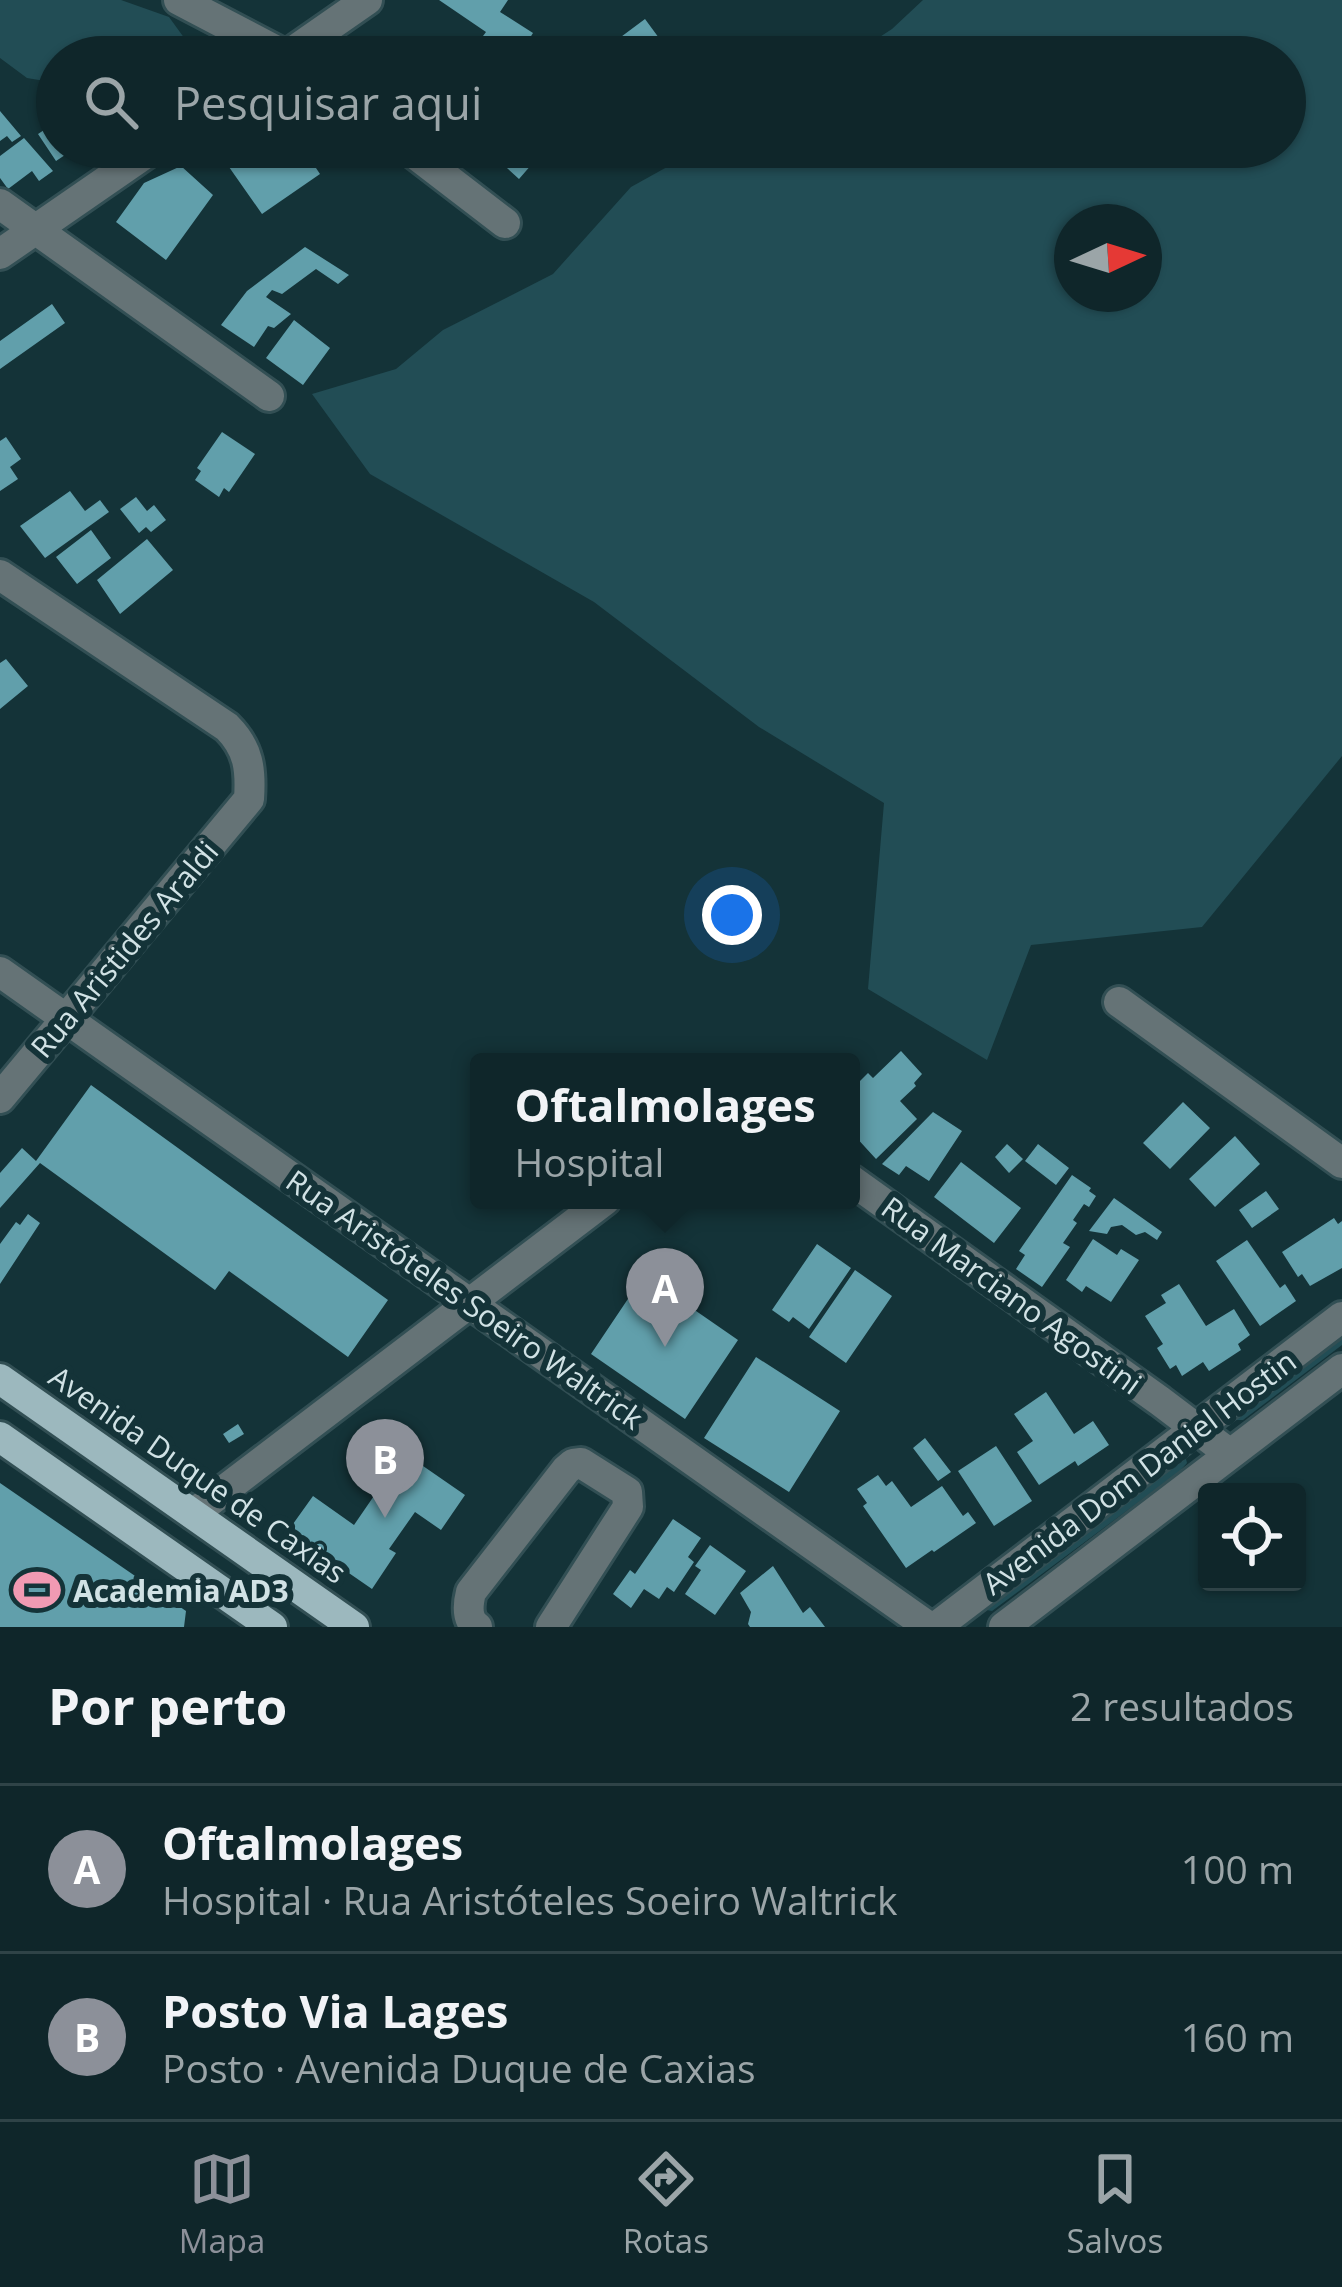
<!DOCTYPE html>
<html lang="pt">
<head>
<meta charset="utf-8">
<style>
	body { margin:0; font-family:"Open Sans",sans-serif; background:#1d3236; color:#f1f3f6 }
	.controls { position:absolute; right:36px; bottom:36px; display:grid; overflow:hidden; border-radius:12px; box-shadow:0 3px 9px #0004 }
	.controls button { width:108px; height:108px; display:grid; place-items:center; padding:0; border:0; border-bottom:3px solid #2f4347; background:#0f262a; color:#f1f3f6; font:60px sans-serif }
	.compass { position:absolute; left:1054px; top:204px; width:108px; height:108px; border-radius:50%; background:#0f262a; box-shadow:0 3px 9px #0004; rotate:86deg }
	.you { position:absolute; left:732px; top:915px; width:42px; height:42px; margin:-30px; border:9px solid #fff; border-radius:50%; background:#1a73e8; box-shadow:0 0 0 18px #1a73e833 }
	.badge { display:grid; place-items:center; width:78px; height:78px; border-radius:50%; background:#8c9099; color:#fff; font-size:39px; font-weight:700 }
	.pin { position:absolute; translate:-50% -99px; filter:drop-shadow(0 3px 6px #0008) }
	.pin::after { content:''; position:absolute; top:63px; width:42px; height:36px; background:inherit; clip-path:polygon(0 0,100% 0,50% 100%) }
	.popup { position:absolute; left:470px; top:1053px; width:390px; height:156px; box-sizing:border-box; display:grid; place-content:center; border-radius:12px; background:#0f262a; filter:drop-shadow(0 3px 9px #0005); font-size:39px; white-space:nowrap; color:#9ba5a8 }
	.popup b { font-size:45px; color:#f1f3f6 }
	.popup::after { content:''; position:absolute; left:50%; top:100%; margin-left:-24px; border:24px solid transparent; border-top-color:#0f262a }
	.list { margin:0; padding:0; list-style:none }
	h2 { display:flex; justify-content:space-between; align-items:center; height:156px; margin:0; padding:0 48px; font-size:51px }
	h2 small { font-size:39px; font-weight:400; color:#9ba5a8 }
	.list li { display:grid; grid-template-columns:78px 1fr auto; gap:36px; align-items:center; box-sizing:border-box; height:168px; padding:0 48px; border-top:3px solid #2f4347 }
	.list b { display:block; font-size:45px; white-space:nowrap }
	.list p { margin:0; font-size:39px; white-space:nowrap; color:#9ba5a8 }
	.list em { font-size:39px; font-style:normal; color:#9ba5a8 }
	.icon { flex:none; width:66px; height:66px; fill:none; stroke:currentColor; stroke-width:2; stroke-linecap:round; stroke-linejoin:round }
	.map { position:relative; flex:none; width:1342px; height:1627px; overflow:hidden }
	.search { position:absolute; background:#0f262a; box-shadow:0 3px 9px #0004; left:36px; right:36px; top:36px; height:132px; display:flex; align-items:center; gap:30px; box-sizing:border-box; padding:0 42px; border-radius:66px; color:#9ba5a8; font-size:45px }
	.sheet { height:492px; background:#0f262a }
	nav { display:flex; justify-content:space-around; align-items:center; box-sizing:border-box; height:168px; border-top:3px solid #2f4347; background:#0f262a; font-size:33px; color:#9ba5a8 }
	nav a { display:grid; justify-items:center; gap:6px }
	nav .on { color:#8c9099 }
	.map>svg:first-child { display:block }
	.green { fill:#224d55; fill-rule:evenodd }
	.building { fill:#619fab }
	.lines { fill:none; stroke-linecap:round; stroke-linejoin:round }
	.minor-casing { stroke:#324f54; stroke-width:36 }
	.major-casing { stroke:#324f54; stroke-width:36 }
	.minor { stroke:#657376; stroke-width:30 }
	.major { stroke:#9cb8be; stroke-width:30 }
	.labels { text-anchor:middle; dominant-baseline:central; stroke-width:12; stroke-linejoin:round; paint-order:stroke }
	.street-label { font-size:30px; fill:#d1e2e5; stroke:#143338 }
	.poi-label { font-size:30px; font-weight:bold; fill:#d1e2e5; stroke:#143338; text-anchor:start }
</style>
</head>
<body>
<div class="map">
<svg width="1342" height="1627" viewBox="0 0 1342 1627">
	<rect width="100%" height="100%" fill="#143338"/>
	<path class="green" d="M0 0H121L169 17 198 57H57V83L27 78 0 58Z
		M923 0H1342V756L1202 927 1031 945 987 1060 868 989 884 803 759 727 594 602 370 474 312 394 396 369 443 330 553 274 631 187 703 147H1285V57H849L892 29ZM1144 222V294H1072V222Z
		M1342 1318V1345L1243 1420H1228Z
		M1185 1455 1187 1463 1179 1472 992 1611 981 1609Z"/>
	<path class="building" d="M439 0H508L500 12 533 33 523 49 529 52 526 57H457L469 39 477 44 486 32Z
		M645 19 670 53 664 57H594Z
		M0 111 21 136 12 142 7 136 0 141Z
		M57 112V147H77L56 161 38 134 47 128 42 122Z
		M24 138 53 171 39 181 32 171 8 189 0 178V156Z
		M215 147H302L320 174 262 214Z
		M484 147H557L544 161 539 156 519 179Z
		M181 166 213 195 166 260 116 222 144 183Z
		M305 247 349 275 338 284 316 269 282 294 272 290 266 297 291 314 274 328 268 326 254 347 221 325 247 291Z
		M52 304 65 323 0 369V341Z
		M294 320 330 348 303 385 266 358Z
		M222 432 255 454 229 492 224 488 219 497 195 480 201 471 197 468Z
		M6 437 21 459 10 467 18 479 0 491V441Z
		M70 491 85 511 100 500 109 512 45 558 20 526Z
		M136 497 147 511 154 505 166 520 151 532 146 527 139 533 120 509Z
		M91 530 111 558 77 584 56 557Z
		M147 539 173 570 120 614 97 580Z
		M6 659 28 686 0 709V663Z
		M901 1051 922 1074 914 1083 916 1086 900 1101 917 1119 876 1159 854 1135 851 1138V1090L868 1073 873 1078Z
		M91 1085 388 1300 348 1357 229 1271 215 1290 40 1163 0 1208V1173L22 1148 36 1161Z
		M1183 1102 1210 1128 1170 1169 1143 1143Z
		M933 1112 962 1131 929 1181 906 1166 899 1175 882 1164Z
		M1235 1136 1260 1164 1215 1207 1189 1179Z
		M1007 1144 1023 1159 1009 1173 995 1157Z
		M1038 1144 1069 1168 1056 1185 1025 1161Z
		M961 1162 1021 1208 994 1243 934 1197Z
		M1072 1175 1091 1188 1089 1191 1096 1196 1089 1207 1084 1204 1073 1220 1077 1223 1063 1243 1070 1247 1042 1287 1016 1269 1025 1255 1019 1251Z
		M1266 1191 1279 1209 1252 1228 1239 1210Z
		M1114 1198 1162 1232 1157 1240 1145 1232 1136 1235 1122 1225 1111 1227 1107 1234 1089 1231Z
		M28 1214 40 1223 0 1284V1244L16 1222 20 1225Z
		M1334 1218 1338 1224 1342 1221V1268L1310 1286 1302 1274 1298 1277 1282 1252Z
		M1093 1239 1117 1255 1121 1249 1139 1260 1111 1302 1086 1286 1082 1292 1066 1280Z
		M1247 1240 1280 1288 1285 1284 1296 1301 1260 1326 1216 1261Z
		M817 1244 851 1268 809 1329 793 1317 789 1322 772 1310Z
		M855 1270 892 1296 846 1363 809 1337Z
		M644 1275 738 1340 685 1419 591 1354Z
		M1179 1284 1206 1326 1234 1309 1250 1335 1238 1344 1241 1350 1209 1371 1203 1362 1182 1376 1176 1365 1170 1369 1157 1348 1163 1344 1145 1316 1166 1303 1161 1295Z
		M756 1357 840 1411 789 1492 704 1438Z
		M1046 1392 1074 1434 1093 1421 1109 1445 1078 1466 1075 1461 1039 1485 1017 1452 1033 1441 1014 1414Z
		M238 1424 244 1434 229 1443 223 1434Z
		M925 1438 951 1472 938 1481 913 1448Z
		M384 1439 465 1495 441 1530 415 1512 389 1549 396 1553 372 1589 288 1531 313 1496 354 1525 378 1490 359 1476Z
		M996 1446 1032 1501 994 1526 958 1471Z
		M878 1475 886 1486 892 1481 911 1507 942 1486 963 1516 968 1512 976 1523 934 1552 932 1550 906 1568 863 1506 867 1503 857 1489Z
		M0 1483 186 1611 184 1627H0Z
		M673 1519 701 1538 688 1557 694 1562 674 1592 667 1587 659 1599 644 1589 631 1608 613 1594 630 1570 635 1574Z
		M710 1545 746 1571 715 1615 685 1594 701 1570 695 1566Z
		M773 1566 803 1613 810 1607 825 1627H750L748 1624 751 1612 740 1593Z"/>
	<g class="lines">
		<defs>
			<path id="minor" d="M179 0 288 57
				M285 57 367 0
				M406 147 505 223
				M0 204 269 396
				M0 254 155 147
				M0 575 227 727C249 749 251 770 249 799L0 1098
				M0 972 929 1627
				M1119 1002 1342 1163
				M851 1180 1160 1401 1230 1454
				M193 1514 605 1200
				M477 1627C466 1619 468 1604 471 1592L566 1470 573 1464 581 1463 627 1492 628 1507 551 1627
				M936 1627 1342 1317
				M1004 1627 1342 1369"/>
			<path id="major" d="M0 1379 354 1627
				M0 1437 272 1627"/>
		</defs>
		<use href="#minor" class="minor-casing"/>
		<use href="#major" class="major-casing"/>
		<use href="#minor" class="minor"/>
		<use href="#major" class="major"/>
	</g>
	<defs>
		<symbol id="stadium-bare" viewBox="-9 -9 18 18"><path d="M0-5a6.5 5 0 1 0 0 10a6.5 5 0 1 0 0-10ZM-3.5-1.8h7v3.6h-7Z" fill="#f19ab3" stroke="#143338" stroke-width="2.5" paint-order="stroke"/></symbol>
	</defs>
	<g fill-rule="evenodd">
		<use href="#stadium-bare" x="4" y="1557" width="66" height="66"/>
	</g>
	<g class="labels">
		<g class="street-label">
			<text transform="translate(124 949) rotate(-50)">Rua Aristides Araldi</text>
			<text transform="translate(1012 1295) rotate(36)">Rua Marciano Agostini</text>
			<text transform="translate(465 1299) rotate(35)">Rua Aristóteles Soeiro Waltrick</text>
			<text transform="translate(1139 1472) rotate(-37)">Avenida Dom Daniel Hostin</text>
			<text transform="translate(198 1474) rotate(35)">Avenida Duque de Caxias</text>
		</g>
		<g class="poi-label">
			<text x="73" y="1590">Academia AD3</text>
		</g>
	</g>
</svg>
<div class="controls">
<button><svg class="icon" aria-label="locate" viewBox="0 0 24 24"><circle cx="12" cy="12" r="6"/><path d="M12 2v4M12 18v4M2 12h4M18 12h4"/></svg></button>
</div>
<svg class="compass" viewBox="-18 -18 36 36"><path d="M0-13l5 13h-10z" fill="#e53935"/><path d="M0 13l5-13h-10z" fill="#9ba5a8"/></svg>
<div class="you"></div>
<div class="pin badge" style="left:665px;top:1347px">A</div>
<div class="popup"><b>Oftalmolages</b>Hospital</div>
<div class="pin badge" style="left:385px;top:1518px">B</div>
<div class="search"><svg class="icon" aria-label="search" viewBox="0 0 24 24"><circle cx="10" cy="10" r="6"/><path d="M15 15l6 6"/></svg>Pesquisar aqui</div>
</div>
<section class="sheet">
<h2>Por perto<small>2 resultados</small></h2>
<ul class="list">
<li><span class="badge">A</span><div><b>Oftalmolages</b><p>Hospital · Rua Aristóteles Soeiro Waltrick</p></div><em>100 m</em></li>
<li><span class="badge">B</span><div><b>Posto Via Lages</b><p>Posto · Avenida Duque de Caxias</p></div><em>160 m</em></li>
</ul>
</section>
<nav>
<a class="on"><svg class="icon" aria-label="map" viewBox="0 0 24 24"><path d="M3 6l6-2 6 2 6-2v14l-6 2-6-2-6 2zM9 4v14M15 6v14"/></svg>Mapa</a>
<a><svg class="icon" aria-label="directions" viewBox="0 0 24 24"><path d="M12 3l9 9-9 9-9-9zM9 14v-3h6M13 9l2 2-2 2"/></svg>Rotas</a>
<a><svg class="icon" aria-label="saved" viewBox="0 0 24 24"><path d="M7 4h10v16l-5-4-5 4z"/></svg>Salvos</a>
</nav>
</body>
</html>
